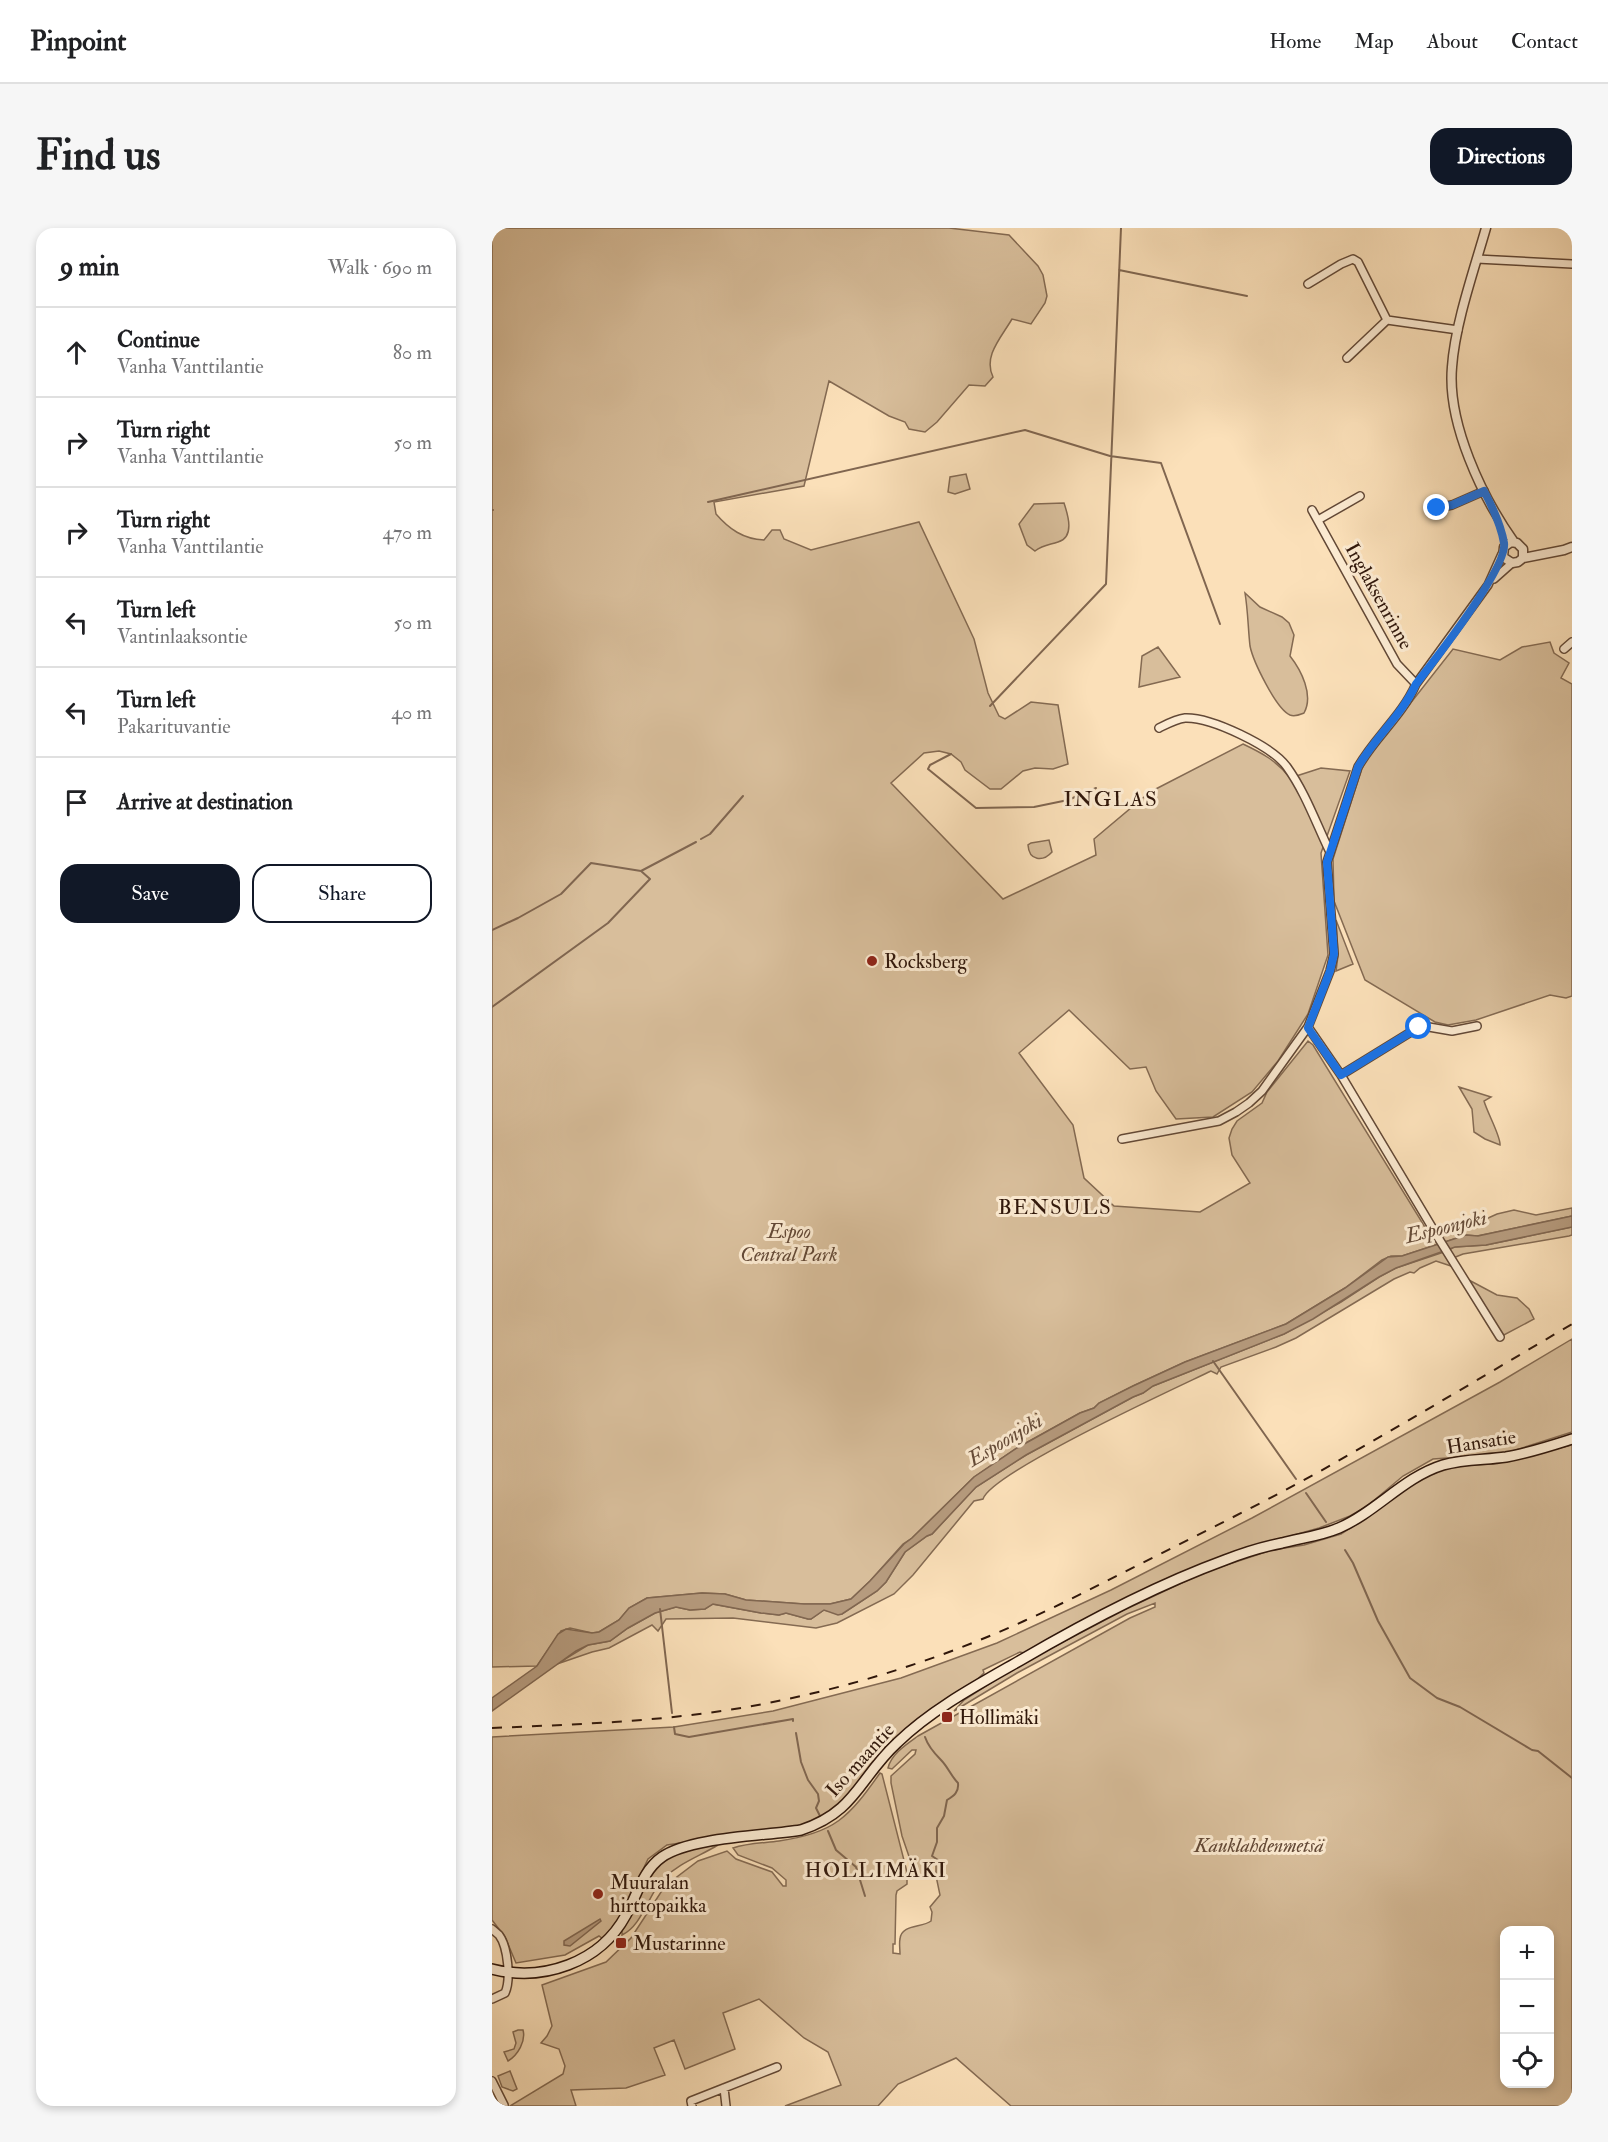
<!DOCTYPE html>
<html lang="en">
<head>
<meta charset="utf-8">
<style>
	body { margin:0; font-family:"IM FELL Double Pica",serif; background:#f6f6f6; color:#202124 }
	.controls { position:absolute; right:18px; bottom:18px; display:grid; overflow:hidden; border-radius:12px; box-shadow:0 3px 9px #0003 }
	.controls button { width:54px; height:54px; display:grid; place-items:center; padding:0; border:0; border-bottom:2px solid #e0e0e0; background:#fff; color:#202124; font:30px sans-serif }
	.stop { position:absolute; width:18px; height:18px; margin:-14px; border:4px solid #1a73e8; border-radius:50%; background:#fff }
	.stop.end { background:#1a73e8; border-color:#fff; box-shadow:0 2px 6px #0008 }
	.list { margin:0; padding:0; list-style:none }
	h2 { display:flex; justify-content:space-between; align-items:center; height:78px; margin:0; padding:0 24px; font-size:26px }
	h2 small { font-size:20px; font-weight:400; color:#757577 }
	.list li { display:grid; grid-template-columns:39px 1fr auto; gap:18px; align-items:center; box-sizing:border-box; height:90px; padding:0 24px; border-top:2px solid #e0e0e0 }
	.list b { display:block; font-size:22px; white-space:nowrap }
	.list p { margin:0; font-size:20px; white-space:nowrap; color:#757577 }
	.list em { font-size:20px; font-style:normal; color:#757577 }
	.actions { display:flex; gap:12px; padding:18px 24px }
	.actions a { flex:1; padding:14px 0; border:2px solid #111827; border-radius:18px; text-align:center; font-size:21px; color:#111827 }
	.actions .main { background:#111827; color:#fff }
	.icon { flex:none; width:33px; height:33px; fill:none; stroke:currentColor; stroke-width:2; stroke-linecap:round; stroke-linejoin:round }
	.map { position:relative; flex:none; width:1080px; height:1878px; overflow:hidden; border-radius:18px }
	header { display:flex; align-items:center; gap:36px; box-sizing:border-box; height:84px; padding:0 30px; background:#fff; border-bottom:2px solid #e0e0e0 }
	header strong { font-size:28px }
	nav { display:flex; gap:33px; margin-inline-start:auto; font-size:21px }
	.intro { display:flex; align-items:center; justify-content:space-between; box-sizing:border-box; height:144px; padding:0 36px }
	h1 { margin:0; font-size:42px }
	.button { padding:15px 27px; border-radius:18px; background:#111827; color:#fff; font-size:21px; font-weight:700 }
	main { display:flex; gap:36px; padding:0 36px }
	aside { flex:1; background:#fff; border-radius:18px; box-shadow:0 3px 9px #0003 }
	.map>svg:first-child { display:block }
	.green { fill:#d8be9b; stroke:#846a52; stroke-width:1.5; fill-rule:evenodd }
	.water { fill:#b69b7e; stroke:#806650; stroke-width:1.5 }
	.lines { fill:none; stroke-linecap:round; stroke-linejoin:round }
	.stream { stroke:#806650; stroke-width:2 }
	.minor-casing { stroke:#624836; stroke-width:10 }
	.tertiary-casing { stroke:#624836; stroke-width:11 }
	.secondary-casing { stroke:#2f160a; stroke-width:12 }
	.minor { stroke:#fcebd2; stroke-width:7 }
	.tertiary { stroke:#fcebd2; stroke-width:8 }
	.secondary { stroke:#fcebd2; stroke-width:9 }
	.rail { stroke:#2f160a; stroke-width:2; stroke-dasharray:10 10; stroke-linecap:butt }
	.route { stroke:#1a73e8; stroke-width:8 }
	.poi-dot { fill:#8f2418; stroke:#fcebd2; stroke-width:2 }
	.labels { text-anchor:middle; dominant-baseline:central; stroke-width:6; stroke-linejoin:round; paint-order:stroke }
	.street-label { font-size:20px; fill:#2f160a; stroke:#fcebd2 }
	.poi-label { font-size:20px; fill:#2f160a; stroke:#fcebd2; text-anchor:start }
	.park-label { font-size:20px; font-style:italic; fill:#624836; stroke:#fcebd2 }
	.neighbourhood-label { font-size:21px; letter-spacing:1.5px; fill:#2f160a; stroke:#fcebd2 }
	.water-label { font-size:21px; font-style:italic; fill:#654b38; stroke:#fcebd2 }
</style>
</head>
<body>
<header>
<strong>Pinpoint</strong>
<nav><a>Home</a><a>Map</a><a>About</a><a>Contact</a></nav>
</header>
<div class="intro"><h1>Find us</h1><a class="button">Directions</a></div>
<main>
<aside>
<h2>9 min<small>Walk · 690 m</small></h2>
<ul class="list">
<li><svg class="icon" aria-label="ahead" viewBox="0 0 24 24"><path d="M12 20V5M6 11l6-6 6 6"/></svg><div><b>Continue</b><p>Vanha Vanttilantie</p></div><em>80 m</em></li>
<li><svg class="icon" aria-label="right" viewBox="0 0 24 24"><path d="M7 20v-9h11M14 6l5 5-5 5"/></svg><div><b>Turn right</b><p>Vanha Vanttilantie</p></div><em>50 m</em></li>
<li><svg class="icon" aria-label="right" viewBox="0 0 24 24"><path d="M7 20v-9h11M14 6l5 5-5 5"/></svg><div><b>Turn right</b><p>Vanha Vanttilantie</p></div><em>470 m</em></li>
<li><svg class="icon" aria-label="left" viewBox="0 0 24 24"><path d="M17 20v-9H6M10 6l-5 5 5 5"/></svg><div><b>Turn left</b><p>Vantinlaaksontie</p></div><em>50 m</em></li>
<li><svg class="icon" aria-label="left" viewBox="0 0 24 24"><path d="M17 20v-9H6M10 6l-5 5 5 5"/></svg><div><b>Turn left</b><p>Pakarituvantie</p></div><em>40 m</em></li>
<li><svg class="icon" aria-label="arrive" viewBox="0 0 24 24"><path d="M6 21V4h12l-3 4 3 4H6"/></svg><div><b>Arrive at destination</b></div></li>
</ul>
<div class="actions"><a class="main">Save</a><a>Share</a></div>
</aside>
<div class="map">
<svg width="1080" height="1878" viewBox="0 0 1080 1878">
	<rect width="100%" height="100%" fill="#fbe0b9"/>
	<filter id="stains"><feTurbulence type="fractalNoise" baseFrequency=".00333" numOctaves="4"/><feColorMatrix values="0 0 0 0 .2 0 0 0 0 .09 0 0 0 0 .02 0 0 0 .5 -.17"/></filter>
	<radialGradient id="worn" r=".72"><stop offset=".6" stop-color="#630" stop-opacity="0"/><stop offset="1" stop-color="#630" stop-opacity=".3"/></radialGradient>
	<path class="green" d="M0 0H457L517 7 546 38 551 47 555 68 553 75 539 96 520 91C509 110 491 128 501 149L493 158 477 157 445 194 433 204 417 201 413 194 397 188 337 153 312 258 222 274 224 286C237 301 251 311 272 312L280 302H288L292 311 319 322 427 294 482 411 496 465 507 488 513 491 539 474 566 477 576 536 561 541 543 540 531 543 509 561H498L473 542 469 534 459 526 447 523 432 525 399 555 511 671 604 627 602 611 658 564 751 516C770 525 785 533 798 550L829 540 858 543 829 625 836 727 816 786 786 833 760 864 721 889 684 891 664 863 654 839 638 841 577 782 527 825 581 897 592 950 622 978 708 984 758 955 740 927 737 910 740 901 745 893 770 875 775 864 816 813 821 817 939 1009 952 1001 961 1003 974 1000 1005 986 1022 982 1044 987 1080 980V988L985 1008 974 1007 910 1028H899L890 1032 853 1060 794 1096 693 1134 641 1158 607 1175 602 1180 588 1185 525 1220 482 1249 420 1310 411 1316 378 1353 359 1371 338 1376H312L254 1372 233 1366 210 1365 155 1370 137 1380 127 1392 107 1404 100 1405 78 1400 69 1403 45 1438 0 1439Z
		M474 246 478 261 463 266 456 264 458 249Z
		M572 275C576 287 583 309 566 314 557 317 551 317 543 323L535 317 527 296 542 276Z
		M753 365 768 379 790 389 797 395 802 407 798 428C809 442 822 467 812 485 807 487 803 489 798 487 784 481 761 433 758 418 756 400 756 383 753 365Z
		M1058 414 1062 425 1077 435 1069 450 1080 456V768L1074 770 1058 767 984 792 956 797 943 794 873 752 842 673 841 631 870 540 877 528 961 421 1008 432 1030 419Z
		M666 419 688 449 647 459 650 428Z
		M557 612 560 624C551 634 537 633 536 617L539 615Z
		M844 692 861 736 844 743 846 728Z
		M967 859 999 869 992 873C995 884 1009 909 1008 917L993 911 982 904 980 881Z
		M1080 999V1007L1077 1008 971 1026 961 1030 956 1023 962 1019 994 1017Z
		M952 1024 962 1039 944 1033 928 1040 922 1045 918 1044 902 1051 804 1110 784 1119 729 1139 725 1146 719 1143C684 1160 500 1244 491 1271L482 1273 421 1347 402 1366 345 1395 324 1400 241 1390 174 1391 166 1403 160 1397 117 1420 100 1424 65 1436 96 1417 118 1413 136 1400 163 1385 184 1379 198 1382 213 1381 220 1376 269 1385 287 1387 294 1385 316 1391H319L332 1382 350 1386 385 1363 394 1354 413 1324 435 1308 440 1306 484 1259 534 1227 641 1169 651 1165 661 1158 792 1106 849 1074 887 1049 904 1040Z
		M975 1051 1005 1067 1025 1070 1037 1081 1042 1091 1010 1108Z
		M1080 1111V1204L1011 1226 941 1231 911 1248 874 1279 858 1288 827 1300 756 1320 708 1337 671 1353 532 1425 528 1424 491 1442 492 1445 476 1460 449 1478 352 1573 329 1590 310 1597 175 1617 156 1631 124 1698 111 1711 107 1708 73 1727 24 1735 13 1709 0 1692V1509L182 1499 281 1483 409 1450 505 1415 619 1362 760 1290 1008 1154Z
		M1080 1217V1878H519L464 1830 406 1856 386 1878H293L349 1857 336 1824 312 1810 267 1771 231 1785 243 1821 193 1841 182 1812 162 1820 173 1847 134 1860 79 1862 84 1878H18L71 1846 73 1838 67 1821 49 1815 55 1808 60 1798 50 1757 114 1734 139 1710 173 1658 206 1633 235 1623 244 1631 280 1644 291 1658H294V1652L280 1640 246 1627 241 1620C256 1615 272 1615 287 1613 343 1605 357 1589 388 1545L390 1546 415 1644V1656L405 1663 404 1667 403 1716H401V1725L408 1726C408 1721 407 1715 408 1711 409 1696 430 1700 439 1693L440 1684 438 1679 448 1667 444 1648V1633L437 1632V1642L429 1650 425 1649 423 1646 410 1608 399 1555V1548L423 1526 424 1522H420L400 1541 396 1540C399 1526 415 1516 426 1508L638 1390 663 1379V1375L635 1386 525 1445 462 1483 472 1472 527 1437 632 1382 713 1344 780 1322 812 1317 849 1306 877 1288 931 1248 962 1238 1001 1236ZM1012 1702H1058V1856H1012Z
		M226 1617C208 1628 187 1635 171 1651 156 1667 150 1698 130 1707V1703C142 1681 157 1639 180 1628 194 1620 210 1619 226 1617Z
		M26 1802H31C34 1813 26 1827 16 1833L12 1824 22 1821 24 1815 21 1804Z
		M18 1843 25 1861 21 1863 10 1859 6 1848Z"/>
	<path class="water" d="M1080 988V999L994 1017 963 1019 904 1040 887 1049 821 1091 792 1106 661 1158 651 1165 641 1169 534 1227 484 1259 440 1306 435 1308 413 1324 394 1354 385 1363 350 1386 346 1387 332 1382 319 1391H316L294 1385 287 1387 269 1385 221 1376 213 1381 198 1382 184 1379 163 1385 136 1400 118 1413 96 1417 84 1423 0 1483V1470L45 1438 66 1406 74 1401 100 1405 107 1404 127 1392 137 1380 155 1370 210 1365 233 1366 254 1372 312 1376H338L359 1371 378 1353 412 1316 420 1310 482 1249 525 1220 588 1185 602 1180 607 1175 641 1158 693 1134 794 1096 853 1060 896 1029 910 1028 974 1007 986 1008Z
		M108 1691 109 1693 78 1718 72 1717V1713Z"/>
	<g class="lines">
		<path class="stream" d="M627 42 755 68
			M216 274 533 202 618 228 669 235 728 396
			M0 282H1
			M498 478 614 356 629 0
			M459 526 438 537 436 541 484 580 542 579 576 572 604 560
			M209 611 218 606 251 568
			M149 643 204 614
			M0 702 26 690 69 666 99 635 149 643 158 651 116 695 0 779
			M721 1133 804 1251
			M814 1265 834 1294
			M853 1322 861 1335 886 1393 918 1450 945 1470 968 1479 1040 1522 1046 1523 1080 1550
			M168 1381 180 1485
			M182 1499 183 1506 197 1509 301 1491V1493
			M304 1505 309 1534 316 1552 326 1566 327 1573 324 1580 329 1590
			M433 1509C436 1518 442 1525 449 1532 456 1539 459 1548 466 1555 467 1564 462 1568 455 1572L452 1588 445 1600V1614L440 1628 446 1632
			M336 1603 344 1622 364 1639 373 1668"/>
		<defs>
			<path id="minor" d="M985 31 1080 36
				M816 56 849 36 861 31 866 34 895 92 966 102
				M855 130 895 92
				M945 280 960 277 992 263
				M820 282 905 436 924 456
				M826 292 868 268
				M1002 351 1020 335
				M1072 421 1080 414
				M667 500C675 496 684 491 693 490 719 489 780 518 795 539 813 564 824 595 837 622
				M816 799 849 847 947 1011 1008 1109
				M849 847 927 799 931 798 960 803 985 798
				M630 911 727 893 744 884 757 875 770 863 816 799 838 743 842 726 835 634 866 539C883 509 910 488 924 456L996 357 1010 326
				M0 1701C2 1703 5 1705 7 1707 16 1719 19 1752 13 1765L0 1771
				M0 1853 12 1877
				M232 1860 234 1878
				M200 1878 199 1873 285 1839"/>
			<path id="tertiary" d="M994 0C982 42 963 96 960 139 955 195 990 269 1022 314
				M1031 330V321L1025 315 1019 314 1012 319 1011 329 1020 335 1026 334 1031 330 1072 322 1080 319"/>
			<path id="secondary" d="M0 1741C51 1754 108 1735 134 1687 145 1667 151 1642 170 1629 198 1609 273 1608 309 1602 364 1584 367 1550 405 1515 440 1481 487 1456 529 1432 594 1394 662 1358 733 1332 751 1325 770 1319 790 1315 809 1310 828 1308 847 1300 884 1284 912 1249 951 1237 972 1231 993 1232 1014 1229 1037 1225 1058 1218 1080 1211"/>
		</defs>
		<use href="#minor" class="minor-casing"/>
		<use href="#tertiary" class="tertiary-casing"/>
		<use href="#secondary" class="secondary-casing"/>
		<use href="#minor" class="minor"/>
		<use href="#tertiary" class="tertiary"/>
		<use href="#secondary" class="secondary"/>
		<path class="rail" d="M0 1500C94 1496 188 1493 281 1474 367 1457 453 1429 532 1393 577 1373 620 1350 664 1328 725 1297 787 1267 846 1233 925 1188 1002 1142 1080 1096"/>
	</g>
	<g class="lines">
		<path class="route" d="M927 799 849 847 816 800 838 743 842 726 835 634 866 539C883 509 910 487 924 456 942 433 1016 339 1012 315 1009 297 1001 280 992 263L960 277 945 280"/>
	</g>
	<g class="poi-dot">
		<circle cx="380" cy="733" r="6"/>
		<rect x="449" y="1483" width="12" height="12" rx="3"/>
		<circle cx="106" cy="1666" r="6"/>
		<rect x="123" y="1709" width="12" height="12" rx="3"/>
	</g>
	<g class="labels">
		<g class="street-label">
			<text transform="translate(887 368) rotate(61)">Inglaksenrinne</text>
			<text transform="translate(989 1214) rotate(-9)">Hansatie</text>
			<text transform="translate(368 1532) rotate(-48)">Iso maantie</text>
		</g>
		<g class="poi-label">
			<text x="392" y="733">Rocksberg</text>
			<text x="467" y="1489">Hollimäki</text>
			<text x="118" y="1654">Muuralan<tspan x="118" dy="23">hirttopaikka</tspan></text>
			<text x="141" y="1715">Mustarinne</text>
		</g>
		<g class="park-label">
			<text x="297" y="1003">Espoo<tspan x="297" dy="23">Central Park</tspan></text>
			<text x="767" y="1617">Kauklahdenmetsä</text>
		</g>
		<g class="neighbourhood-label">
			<text x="619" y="571">INGLAS</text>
			<text x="563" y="979">BENSULS</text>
			<text x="384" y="1642">HOLLIMÄKI</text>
		</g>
		<g class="water-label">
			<text transform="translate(954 999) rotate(-14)">Espoonjoki</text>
			<text transform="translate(513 1212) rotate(-31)">Espoonjoki</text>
		</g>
	</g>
	<rect width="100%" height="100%" filter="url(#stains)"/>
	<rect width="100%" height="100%" fill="url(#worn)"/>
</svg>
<div class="controls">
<button>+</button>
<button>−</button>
<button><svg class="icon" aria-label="locate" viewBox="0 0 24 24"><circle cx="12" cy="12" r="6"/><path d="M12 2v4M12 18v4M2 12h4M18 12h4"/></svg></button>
</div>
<div class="stop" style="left:927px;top:799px"></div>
<div class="stop end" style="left:945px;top:280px"></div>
</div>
</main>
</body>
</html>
